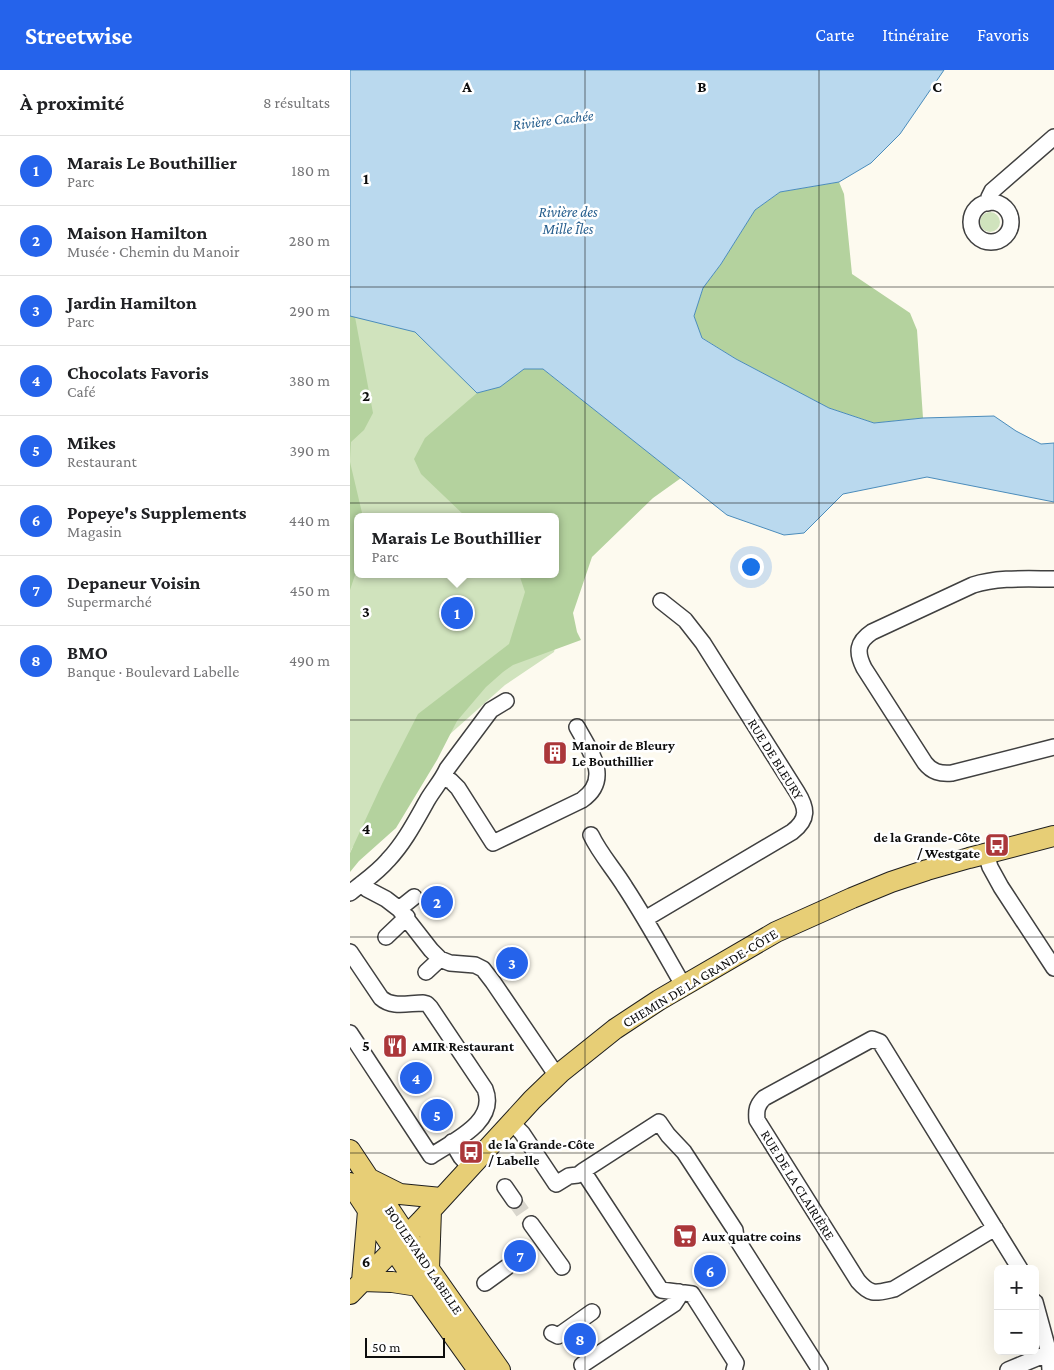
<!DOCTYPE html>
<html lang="fr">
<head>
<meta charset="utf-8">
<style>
	body { margin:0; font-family:"Crimson Pro",serif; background:#f2f2f2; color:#202124 }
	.controls { position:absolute; right:15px; bottom:15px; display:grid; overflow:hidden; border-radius:8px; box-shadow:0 5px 20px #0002 }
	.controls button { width:45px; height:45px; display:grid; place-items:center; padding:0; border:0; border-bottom:1px solid #e0e0e0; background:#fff; color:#202124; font:25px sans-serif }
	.scale { position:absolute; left:15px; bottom:12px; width:80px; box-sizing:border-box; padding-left:5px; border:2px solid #0d0d0d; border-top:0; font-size:14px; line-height:18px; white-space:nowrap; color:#0d0d0d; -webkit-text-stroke:4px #fff; paint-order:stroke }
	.you { position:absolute; left:400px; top:496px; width:18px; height:18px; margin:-12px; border:4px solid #fff; border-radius:50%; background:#1a73e8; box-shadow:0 0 0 8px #1a73e833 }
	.badge { display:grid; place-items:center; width:32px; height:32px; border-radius:50%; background:#2563eb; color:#fff; font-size:16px; font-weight:700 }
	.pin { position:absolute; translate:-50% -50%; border:2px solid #fff; box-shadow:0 1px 5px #0006 }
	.popup { position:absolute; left:4px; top:443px; width:205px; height:65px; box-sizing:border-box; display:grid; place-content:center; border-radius:8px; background:#fff; filter:drop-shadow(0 1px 4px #0005); font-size:16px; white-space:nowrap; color:#757577 }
	.popup b { font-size:19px; color:#202124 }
	.popup::after { content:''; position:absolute; left:50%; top:100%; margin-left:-10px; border:10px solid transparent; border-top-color:#fff }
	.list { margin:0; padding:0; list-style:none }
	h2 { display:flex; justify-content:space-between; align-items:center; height:65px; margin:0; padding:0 20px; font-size:21px }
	h2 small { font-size:16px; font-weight:400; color:#757577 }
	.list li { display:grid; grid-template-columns:32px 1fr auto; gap:15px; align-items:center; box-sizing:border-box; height:70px; padding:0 20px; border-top:1px solid #e0e0e0 }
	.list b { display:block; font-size:19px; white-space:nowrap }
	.list p { margin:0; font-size:16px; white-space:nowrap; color:#757577 }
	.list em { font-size:16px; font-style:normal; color:#757577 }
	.map { position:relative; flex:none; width:704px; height:1300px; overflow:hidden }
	header { display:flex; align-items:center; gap:30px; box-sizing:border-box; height:70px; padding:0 25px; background:#2563eb; color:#fff }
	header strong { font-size:24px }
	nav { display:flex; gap:28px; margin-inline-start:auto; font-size:18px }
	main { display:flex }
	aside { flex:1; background:#fff }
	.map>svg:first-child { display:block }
	.green { fill:#d0e3bd; fill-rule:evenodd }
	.forest { fill:#b4d29e }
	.water { fill:#bad9ee; stroke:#4b8cbb }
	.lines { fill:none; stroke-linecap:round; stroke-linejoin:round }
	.minor-tunnel { stroke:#d9d6cd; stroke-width:15; stroke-dasharray:15 8; stroke-linecap:butt }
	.minor-casing { stroke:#404040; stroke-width:18 }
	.major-casing { stroke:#1e1e1e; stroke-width:22 }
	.minor { stroke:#fff; stroke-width:15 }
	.major { stroke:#e7ce76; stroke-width:20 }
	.grid { fill:none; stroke:#0d0d0d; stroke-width:1; stroke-opacity:0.55 }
	.labels { text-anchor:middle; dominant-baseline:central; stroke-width:5; stroke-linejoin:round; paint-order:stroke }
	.poi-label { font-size:14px; font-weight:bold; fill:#0d0d0d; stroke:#fff; text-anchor:start }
	.street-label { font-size:14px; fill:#0d0d0d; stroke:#fff }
	.water-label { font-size:15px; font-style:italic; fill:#275f8e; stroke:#fff }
	.grid-label { font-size:16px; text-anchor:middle; font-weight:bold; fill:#0d0d0d; stroke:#fff; stroke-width:5; stroke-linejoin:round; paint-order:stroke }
</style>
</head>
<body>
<header>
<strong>Streetwise</strong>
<nav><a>Carte</a><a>Itinéraire</a><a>Favoris</a></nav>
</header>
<main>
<aside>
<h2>À proximité<small>8 résultats</small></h2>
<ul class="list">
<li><span class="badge">1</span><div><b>Marais Le Bouthillier</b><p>Parc</p></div><em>180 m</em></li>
<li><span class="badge">2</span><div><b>Maison Hamilton</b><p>Musée · Chemin du Manoir</p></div><em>280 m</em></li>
<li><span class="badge">3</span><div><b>Jardin Hamilton</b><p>Parc</p></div><em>290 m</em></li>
<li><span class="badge">4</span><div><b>Chocolats Favoris</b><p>Café</p></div><em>380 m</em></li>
<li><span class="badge">5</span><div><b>Mikes</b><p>Restaurant</p></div><em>390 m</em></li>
<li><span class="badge">6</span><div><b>Popeye's Supplements</b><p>Magasin</p></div><em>440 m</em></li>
<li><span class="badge">7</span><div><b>Depaneur Voisin</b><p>Supermarché</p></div><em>450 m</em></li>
<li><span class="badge">8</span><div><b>BMO</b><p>Banque · Boulevard Labelle</p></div><em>490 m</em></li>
</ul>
</aside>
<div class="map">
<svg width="704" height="1300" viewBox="0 0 704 1300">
	<rect width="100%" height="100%" fill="#fdfaef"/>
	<path class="green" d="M630 152a10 10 0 1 1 20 0a10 10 0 1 1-20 0Z
		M0 245 44 253 200 307 222 505 204 582 155 615 99 665 2 778 0 783ZM8 447H206V504H8Z"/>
	<path class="forest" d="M489 112 494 124 502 204 560 243 567 260 573 348 524 353 479 338 386 289 351 267 344 246 353 218 371 194 405 140 430 122Z
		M0 246 5 247 23 343 14 360 1 372 0 389Z
		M174 299H193L331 408 303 428 242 487 223 543 227 562 231 570 163 595 153 602 136 617 107 651 87 690 46 758 9 791 0 802V783L32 714 68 644 159 574 175 522 169 504H206V447H116L71 404 64 389 75 368 127 323 150 317Z
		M0 392 13 447H8V496L0 520Z"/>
	<path class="water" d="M0 0H594L550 64 521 93 489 112 430 122 405 140 371 194 353 218 344 246 352 268 386 289 479 338 524 353 573 348 644 346 666 361 691 374 704 373V432L577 407 493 424 454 463 434 465 377 445 193 299H174L150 317 127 323 65 262 0 246Z"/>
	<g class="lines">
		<path class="minor-tunnel" d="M164 1130 181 1154"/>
		<defs>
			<path id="minor" d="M621 152a20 20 0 1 1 40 0a20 20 0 1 1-40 0Z
				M638 133 639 127 642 121 704 67
				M704 509C678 509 648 507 623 515L522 562C507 572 506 582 514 598L575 693C582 702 590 704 602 703L704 677
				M93 708 101 711 108 718 143 773 232 730C262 709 240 681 227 657
				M241 765C250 784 264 799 275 817 296 849 314 882 333 915
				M636 784 640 797 651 817 704 898
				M11 814 17 819 36 829 49 839 81 880 90 889 100 893 125 895 133 899 143 912 207 1006
				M0 823C13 812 27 803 38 790 55 772 66 750 78 729 84 719 92 710 97 699L141 640 156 631
				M49 839 64 827
				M295 849 442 762C459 749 457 738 447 722L353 573 335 550 311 531
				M36 867 57 847
				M0 882 31 928C42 938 58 933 73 933L77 934 80 937 135 1019C148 1052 103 1071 81 1086L0 963
				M76 902 90 889
				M161 1052 172 1063 206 1114 219 1106 228 1105 233 1101
				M102 1072 111 1087 120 1097
				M155 1117 164 1130
				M181 1154 212 1197
				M645 1158 544 1219C526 1223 521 1226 508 1211L407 1050C406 1040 407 1035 414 1028L522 969 530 972 670 1199
				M135 1213 157 1197
				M685 1232 699 1283 700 1300
				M202 1263 208 1266 242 1242
				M232 1295 324 1234 328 1228 329 1222
				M384 1300 386 1293 342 1224 311 1220 233 1101 309 1052 318 1065 334 1082 385 1160 386 1168 470 1300
				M658 1300 699 1283"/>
			<path id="major" d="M0 1080 79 1199 150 1300
				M20 1109 50 1124 91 1128
				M0 1113 68 1216 128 1300
				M79 1199 81 1140
				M12 1211 18 1141
				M12 1211 42 1212 68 1216
				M0 1224 71 1151 182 1030 210 1003 265 959 309 930 426 862 502 828 541 812 577 800 619 788 704 766"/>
		</defs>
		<use href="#minor" class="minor-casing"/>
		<use href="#major" class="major-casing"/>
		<use href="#minor" class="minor"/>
		<use href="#major" class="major"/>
	</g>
	<path class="grid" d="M235 0V1300M469 0V1300M0 217H704M0 433H704M0 650H704M0 867H704M0 1083H704"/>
	<defs>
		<symbol id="building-square" viewBox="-11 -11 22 22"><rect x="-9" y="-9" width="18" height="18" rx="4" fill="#ab373a" stroke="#fff"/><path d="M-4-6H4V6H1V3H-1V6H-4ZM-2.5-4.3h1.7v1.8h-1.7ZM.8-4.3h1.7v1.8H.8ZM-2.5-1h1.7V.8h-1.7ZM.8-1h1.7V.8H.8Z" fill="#fff"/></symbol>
		<symbol id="bus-square" viewBox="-11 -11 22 22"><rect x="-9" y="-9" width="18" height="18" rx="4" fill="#ab373a" stroke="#fff"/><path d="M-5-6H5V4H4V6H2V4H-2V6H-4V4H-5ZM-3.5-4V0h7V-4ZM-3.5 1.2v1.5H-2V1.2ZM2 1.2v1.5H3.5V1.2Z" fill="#fff"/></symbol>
		<symbol id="restaurant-square" viewBox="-11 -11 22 22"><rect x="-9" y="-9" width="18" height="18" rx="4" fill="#ab373a" stroke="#fff"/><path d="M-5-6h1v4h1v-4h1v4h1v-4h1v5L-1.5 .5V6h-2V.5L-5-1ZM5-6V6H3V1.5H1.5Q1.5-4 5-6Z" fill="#fff"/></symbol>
		<symbol id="supermarket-square" viewBox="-11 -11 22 22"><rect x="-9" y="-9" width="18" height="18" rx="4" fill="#ab373a" stroke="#fff"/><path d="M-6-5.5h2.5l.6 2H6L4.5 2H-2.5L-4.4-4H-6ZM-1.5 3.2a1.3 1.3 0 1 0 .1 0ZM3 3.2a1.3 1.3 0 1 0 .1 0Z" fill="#fff"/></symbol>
	</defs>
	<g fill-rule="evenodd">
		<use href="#building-square" x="191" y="669" width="28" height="28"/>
		<use href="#bus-square" x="633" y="761" width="28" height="28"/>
		<use href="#restaurant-square" x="31" y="962" width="28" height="28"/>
		<use href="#bus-square" x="107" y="1068" width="28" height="28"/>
		<use href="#supermarket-square" x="321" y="1152" width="28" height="28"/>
	</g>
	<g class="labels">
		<g class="poi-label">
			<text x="222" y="675">Manoir de Bleury<tspan x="222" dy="16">Le Bouthillier</tspan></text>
			<text x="630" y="767" text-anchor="end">de la Grande-Côte<tspan x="630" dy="16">/ Westgate</tspan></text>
			<text x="62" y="976">AMIR Restaurant</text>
			<text x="138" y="1074">de la Grande-Côte<tspan x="138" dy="16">/ Labelle</tspan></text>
			<text x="352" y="1166">Aux quatre coins</text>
		</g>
		<g class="street-label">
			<text transform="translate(426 689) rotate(58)">RUE DE BLEURY</text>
			<text transform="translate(350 908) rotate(-31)">CHEMIN DE LA GRANDE-CÔTE</text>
			<text transform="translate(448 1115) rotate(58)">RUE DE LA CLAIRIÈRE</text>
			<text transform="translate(74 1190) rotate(56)">BOULEVARD LABELLE</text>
		</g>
		<g class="water-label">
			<text transform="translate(203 50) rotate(-7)">Rivière Cachée</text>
			<text x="218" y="142">Rivière des<tspan x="218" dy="17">Mille Îles</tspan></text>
		</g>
	</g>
	<g class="grid-label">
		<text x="117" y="22">A</text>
		<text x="352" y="22">B</text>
		<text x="587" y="22">C</text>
		<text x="16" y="114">1</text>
		<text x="16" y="331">2</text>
		<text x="16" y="547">3</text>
		<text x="16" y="764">4</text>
		<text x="16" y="981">5</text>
		<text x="16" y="1197">6</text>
	</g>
</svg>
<div class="controls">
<button>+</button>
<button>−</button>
</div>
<div class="scale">50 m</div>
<div class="you"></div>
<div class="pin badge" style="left:107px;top:543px">1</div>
<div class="popup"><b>Marais Le Bouthillier</b>Parc</div>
<div class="pin badge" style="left:87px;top:832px">2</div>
<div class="pin badge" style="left:162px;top:893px">3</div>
<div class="pin badge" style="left:66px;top:1008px">4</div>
<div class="pin badge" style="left:87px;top:1045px">5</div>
<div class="pin badge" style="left:360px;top:1201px">6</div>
<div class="pin badge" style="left:170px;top:1186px">7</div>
<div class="pin badge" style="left:230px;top:1269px">8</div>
</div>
</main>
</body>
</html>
